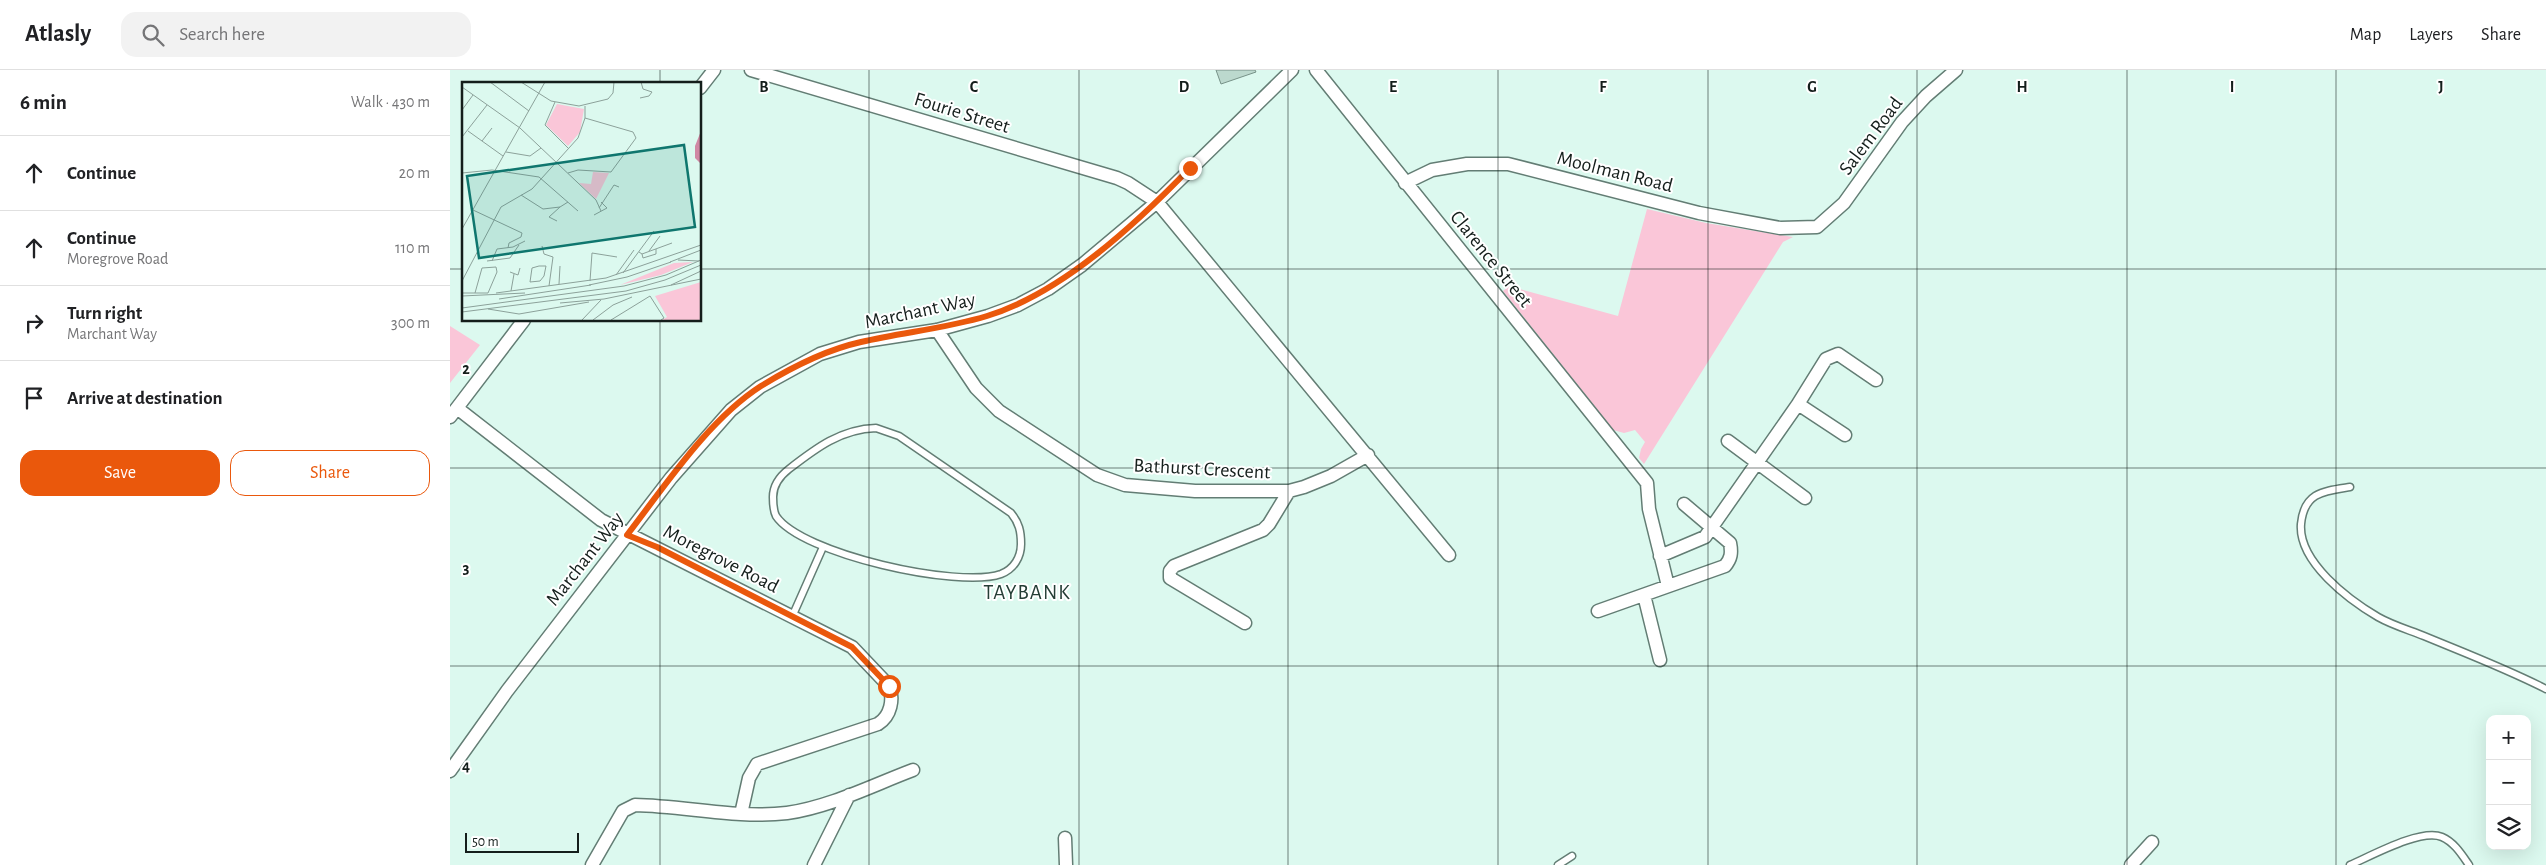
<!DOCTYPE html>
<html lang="en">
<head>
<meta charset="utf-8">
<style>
	body { margin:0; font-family:"Alegreya Sans",sans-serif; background:#f2f2f2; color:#202124 }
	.controls { position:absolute; right:15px; bottom:15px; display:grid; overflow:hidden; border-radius:10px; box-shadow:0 5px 20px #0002 }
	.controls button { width:45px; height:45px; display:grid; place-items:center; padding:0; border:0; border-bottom:1px solid #e0e0e0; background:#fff; color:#202124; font:25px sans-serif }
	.scale { position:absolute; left:15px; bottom:12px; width:114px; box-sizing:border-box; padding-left:5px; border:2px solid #141e1b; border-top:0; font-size:14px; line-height:18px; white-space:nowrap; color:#141e1b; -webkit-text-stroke:4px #fff; paint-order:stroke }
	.stop { position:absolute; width:15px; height:15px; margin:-11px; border:4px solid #ea580c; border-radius:50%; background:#fff }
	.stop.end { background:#ea580c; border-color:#fff; box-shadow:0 1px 5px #0008 }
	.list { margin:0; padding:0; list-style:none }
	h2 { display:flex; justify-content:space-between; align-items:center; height:65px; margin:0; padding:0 20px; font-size:21px }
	h2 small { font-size:16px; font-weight:400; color:#757577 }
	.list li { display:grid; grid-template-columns:32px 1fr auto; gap:15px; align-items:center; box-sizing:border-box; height:75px; padding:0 20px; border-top:1px solid #e0e0e0 }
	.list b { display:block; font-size:19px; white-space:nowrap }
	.list p { margin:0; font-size:16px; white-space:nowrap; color:#757577 }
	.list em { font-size:16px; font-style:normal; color:#757577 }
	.actions { display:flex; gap:10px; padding:15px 20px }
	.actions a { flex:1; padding:11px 0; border:1px solid #ea580c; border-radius:15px; text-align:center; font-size:18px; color:#ea580c }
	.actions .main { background:#ea580c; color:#fff }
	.icon { flex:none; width:28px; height:28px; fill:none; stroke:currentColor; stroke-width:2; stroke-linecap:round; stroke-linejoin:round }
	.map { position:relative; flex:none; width:2096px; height:795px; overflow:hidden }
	header { display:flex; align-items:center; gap:30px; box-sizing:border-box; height:70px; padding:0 25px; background:#fff; border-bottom:1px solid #e0e0e0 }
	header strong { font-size:24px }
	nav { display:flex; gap:28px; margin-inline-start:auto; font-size:18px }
	.search { width:350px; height:45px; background:#f2f2f2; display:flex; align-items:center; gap:12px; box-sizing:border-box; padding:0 18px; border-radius:15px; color:#757577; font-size:19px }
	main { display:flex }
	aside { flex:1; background:#fff }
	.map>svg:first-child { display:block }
	.green { fill:#fac6d8 }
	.building { fill:#bcd9ce; stroke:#779288 }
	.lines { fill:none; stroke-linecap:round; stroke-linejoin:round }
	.service-casing { stroke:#637d74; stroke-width:9 }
	.minor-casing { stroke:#637d74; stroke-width:15 }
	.service { stroke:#fff; stroke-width:6 }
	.minor { stroke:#fff; stroke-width:12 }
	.route { stroke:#ea580c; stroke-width:6 }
	.grid { fill:none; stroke:#141e1b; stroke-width:1; stroke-opacity:0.55 }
	.labels { text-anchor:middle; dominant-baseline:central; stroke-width:4; stroke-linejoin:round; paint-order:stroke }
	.street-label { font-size:20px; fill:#141e1b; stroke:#fff }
	.neighbourhood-label { font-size:21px; letter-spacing:1px; fill:#253e36; stroke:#fff }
	.inset-road { fill:none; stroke:#8ca19a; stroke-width:1 }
	.view { fill:#0f766e; fill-opacity:0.15; stroke:#0f766e; stroke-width:2.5 }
	.inset-edge { fill:none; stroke:#141e1b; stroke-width:2.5 }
	.grid-label { font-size:16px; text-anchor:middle; font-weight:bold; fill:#141e1b; stroke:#fff; stroke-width:4; stroke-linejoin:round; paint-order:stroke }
</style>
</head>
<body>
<header>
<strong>Atlasly</strong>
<div class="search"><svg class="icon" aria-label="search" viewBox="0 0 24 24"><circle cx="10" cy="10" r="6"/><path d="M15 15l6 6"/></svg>Search here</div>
<nav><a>Map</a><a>Layers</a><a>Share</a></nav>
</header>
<main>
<aside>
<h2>6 min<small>Walk · 430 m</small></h2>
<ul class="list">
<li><svg class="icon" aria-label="ahead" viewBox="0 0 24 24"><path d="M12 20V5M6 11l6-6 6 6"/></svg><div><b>Continue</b></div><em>20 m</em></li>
<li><svg class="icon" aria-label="ahead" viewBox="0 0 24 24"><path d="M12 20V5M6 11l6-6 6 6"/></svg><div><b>Continue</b><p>Moregrove Road</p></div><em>110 m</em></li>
<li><svg class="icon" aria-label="right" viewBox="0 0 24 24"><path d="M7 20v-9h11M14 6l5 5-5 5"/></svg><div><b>Turn right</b><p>Marchant Way</p></div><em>300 m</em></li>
<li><svg class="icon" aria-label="arrive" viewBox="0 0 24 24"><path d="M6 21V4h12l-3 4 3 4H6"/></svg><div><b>Arrive at destination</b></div></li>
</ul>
<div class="actions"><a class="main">Save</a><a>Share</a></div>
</aside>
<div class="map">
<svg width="2096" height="795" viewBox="0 0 2096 795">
	<rect width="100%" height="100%" fill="#dcf9ef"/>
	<path class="green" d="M1197 139 1256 153 1343 167 1333 172 1194 394 1189 388 1191 379 1195 372 1185 360 1174 363 1163 360 1053 221 1059 216 1168 246Z
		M0 256 30 275 0 313Z"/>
	<path class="building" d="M766 0H805L806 2 771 14Z"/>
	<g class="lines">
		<defs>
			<path id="service" d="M426 358 449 366 561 443C569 453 571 461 571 474 571 487 564 499 551 504 509 519 351 484 326 446 323 440 323 434 323 427 323 415 330 406 339 399 366 378 391 359 426 358Z
				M1900 417C1874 421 1854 422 1851 454 1848 492 1899 530 1928 547 1942 555 1959 560 1974 566 2015 583 2057 599 2096 619
				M342 547 373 477
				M1108 795 1122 786
				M1900 795C1921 786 1971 758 1992 767 2004 772 2012 785 2019 795"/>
			<path id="minor" d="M301 0 667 108 678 113 707 132 999 485
				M866 0 1197 413 1199 439 1218 516
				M250 18 264 0
				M955 113 982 100 1017 94H1058L1249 143 1330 158 1367 157 1394 133 1452 52 1476 26 1506 0
				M487 260 526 318 549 341 647 405 675 415 745 421H839L854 417 881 406 918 385
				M1348 334 1395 365
				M7 338 151 450 402 577 439 616C444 629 441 646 428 654L307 694 299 708 291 744
				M0 347 74 250
				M1278 371 1355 428
				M1210 486 1255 467 1348 334 1376 289 1388 284 1426 310
				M1194 525 1210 590
				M1148 541 1275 496C1281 489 1282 483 1280 473L1234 434
				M795 553 720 508V501L724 496 813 460 819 454 839 421
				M0 701 57 621 221 408 281 340 310 317 370 284 409 272 487 260 538 246 568 235 598 219 632 195 707 132 842 0
				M615 768 616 795
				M142 795 173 741 185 735C236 736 287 749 337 743 380 737 423 715 463 700
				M364 795 399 725
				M1681 795 1702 772"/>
		</defs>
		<use href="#service" class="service-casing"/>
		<use href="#minor" class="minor-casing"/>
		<use href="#service" class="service"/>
		<use href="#minor" class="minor"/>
	</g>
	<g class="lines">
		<path class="route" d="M439 616 402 577 207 477 177 465C215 416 258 350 311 316 342 297 375 280 411 272 453 262 494 259 537 246 612 223 686 154 740 98"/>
	</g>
	<path class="grid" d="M210 0V14M419 0V795M629 0V795M838 0V795M1048 0V795M1258 0V795M1467 0V795M1677 0V795M1886 0V795M0 199H14M250 199H2096M210 250V795M0 398H2096M0 596H2096"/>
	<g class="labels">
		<g class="street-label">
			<text transform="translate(512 43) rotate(17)">Fourie Street</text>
			<text transform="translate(1421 66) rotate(-53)">Salem Road</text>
			<text transform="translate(1165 102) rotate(14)">Moolman Road</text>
			<text transform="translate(1041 189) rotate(51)">Clarence Street</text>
			<text transform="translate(470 241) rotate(-12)">Marchant Way</text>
			<text transform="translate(752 399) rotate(3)">Bathurst Crescent</text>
			<text transform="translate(135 489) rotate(-52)">Marchant Way</text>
			<text transform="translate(271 489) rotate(27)">Moregrove Road</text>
		</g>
		<g class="neighbourhood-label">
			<text x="577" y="522">TAYBANK</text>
		</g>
	</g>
	<g transform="translate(12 12)">
		<rect width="239" height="239" fill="#dcf9ef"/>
		<path d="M95 22 122 27 118 50 106 64 84 43ZM131 90 147 91 134 117 117 101 129 102ZM231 180 199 193 158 203 212 181ZM239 200V238H200L205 235 193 214Z" fill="#fac6d8"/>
		<path d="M239 49V82L233 76V64Z" fill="#d088a4"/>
		<path class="inset-road" d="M28 0 67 29M59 0 89 19 117 24 146 17 151 11 152 0M107 0H123M0 5 58 46 134 118 139 129M178 16 187 14 190 10 181 7 179 0M93 20 83 43 106 66M0 28 11 13M6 49 41 74M0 55 25 23M20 59 30 46M44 70 68 74 79 66M0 91 30 88 77 95 116 129M106 91 116 88 149 90 174 56 171 50 123 36M59 113 81 127 98 125 106 120M137 126 152 103 157 105M11 128 60 151 59 155 47 161 46 166M132 133 145 126 139 120M95 139 87 135 98 125M0 147 83 0M80 164 82 172 91 175 87 204M187 169 198 154M177 170 180 172 210 161M180 172 181 176 194 172V167M216 178 237 179M25 179 48 176 57 163M30 179 35 167 51 165 63 159M208 180 239 168M77 184H84L82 194 78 199 68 200 70 186ZM48 190 56 193 58 186M161 191 192 149M154 193 172 168M0 199 39 125 70 107 116 56 123 36V24M128 199 130 171 155 175M97 202 98 184M127 203 165 195 209 180M209 203 239 189M49 209 52 192M0 211H26M13 211 20 186 34 185 35 190 26 211M34 211 144 196 239 163M0 214 63 211M37 217 129 203M142 217 239 197M98 221 142 217M0 226 162 204 204 193 239 178M26 227 57 232 127 220M0 230 164 209 203 198 239 183M120 238 139 218M131 238 151 223 170 215M149 238 188 214 202 236 199 238"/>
		<path class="view" d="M222 63 233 145 17 176 5 94Z"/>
		<rect width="239" height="239" class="inset-edge"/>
	</g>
	<g class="grid-label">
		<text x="314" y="22">B</text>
		<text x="524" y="22">C</text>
		<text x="734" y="22">D</text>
		<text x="943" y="22">E</text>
		<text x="1153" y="22">F</text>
		<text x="1362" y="22">G</text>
		<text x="1572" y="22">H</text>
		<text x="1782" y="22">I</text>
		<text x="1991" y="22">J</text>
		<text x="16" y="304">2</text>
		<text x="16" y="503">3</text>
		<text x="16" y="701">4</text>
	</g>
</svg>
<div class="controls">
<button>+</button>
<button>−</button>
<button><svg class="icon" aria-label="layers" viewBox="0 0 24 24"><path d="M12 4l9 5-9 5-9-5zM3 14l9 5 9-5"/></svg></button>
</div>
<div class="scale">50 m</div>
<div class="stop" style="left:439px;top:616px"></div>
<div class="stop end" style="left:740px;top:98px"></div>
</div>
</main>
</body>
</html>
